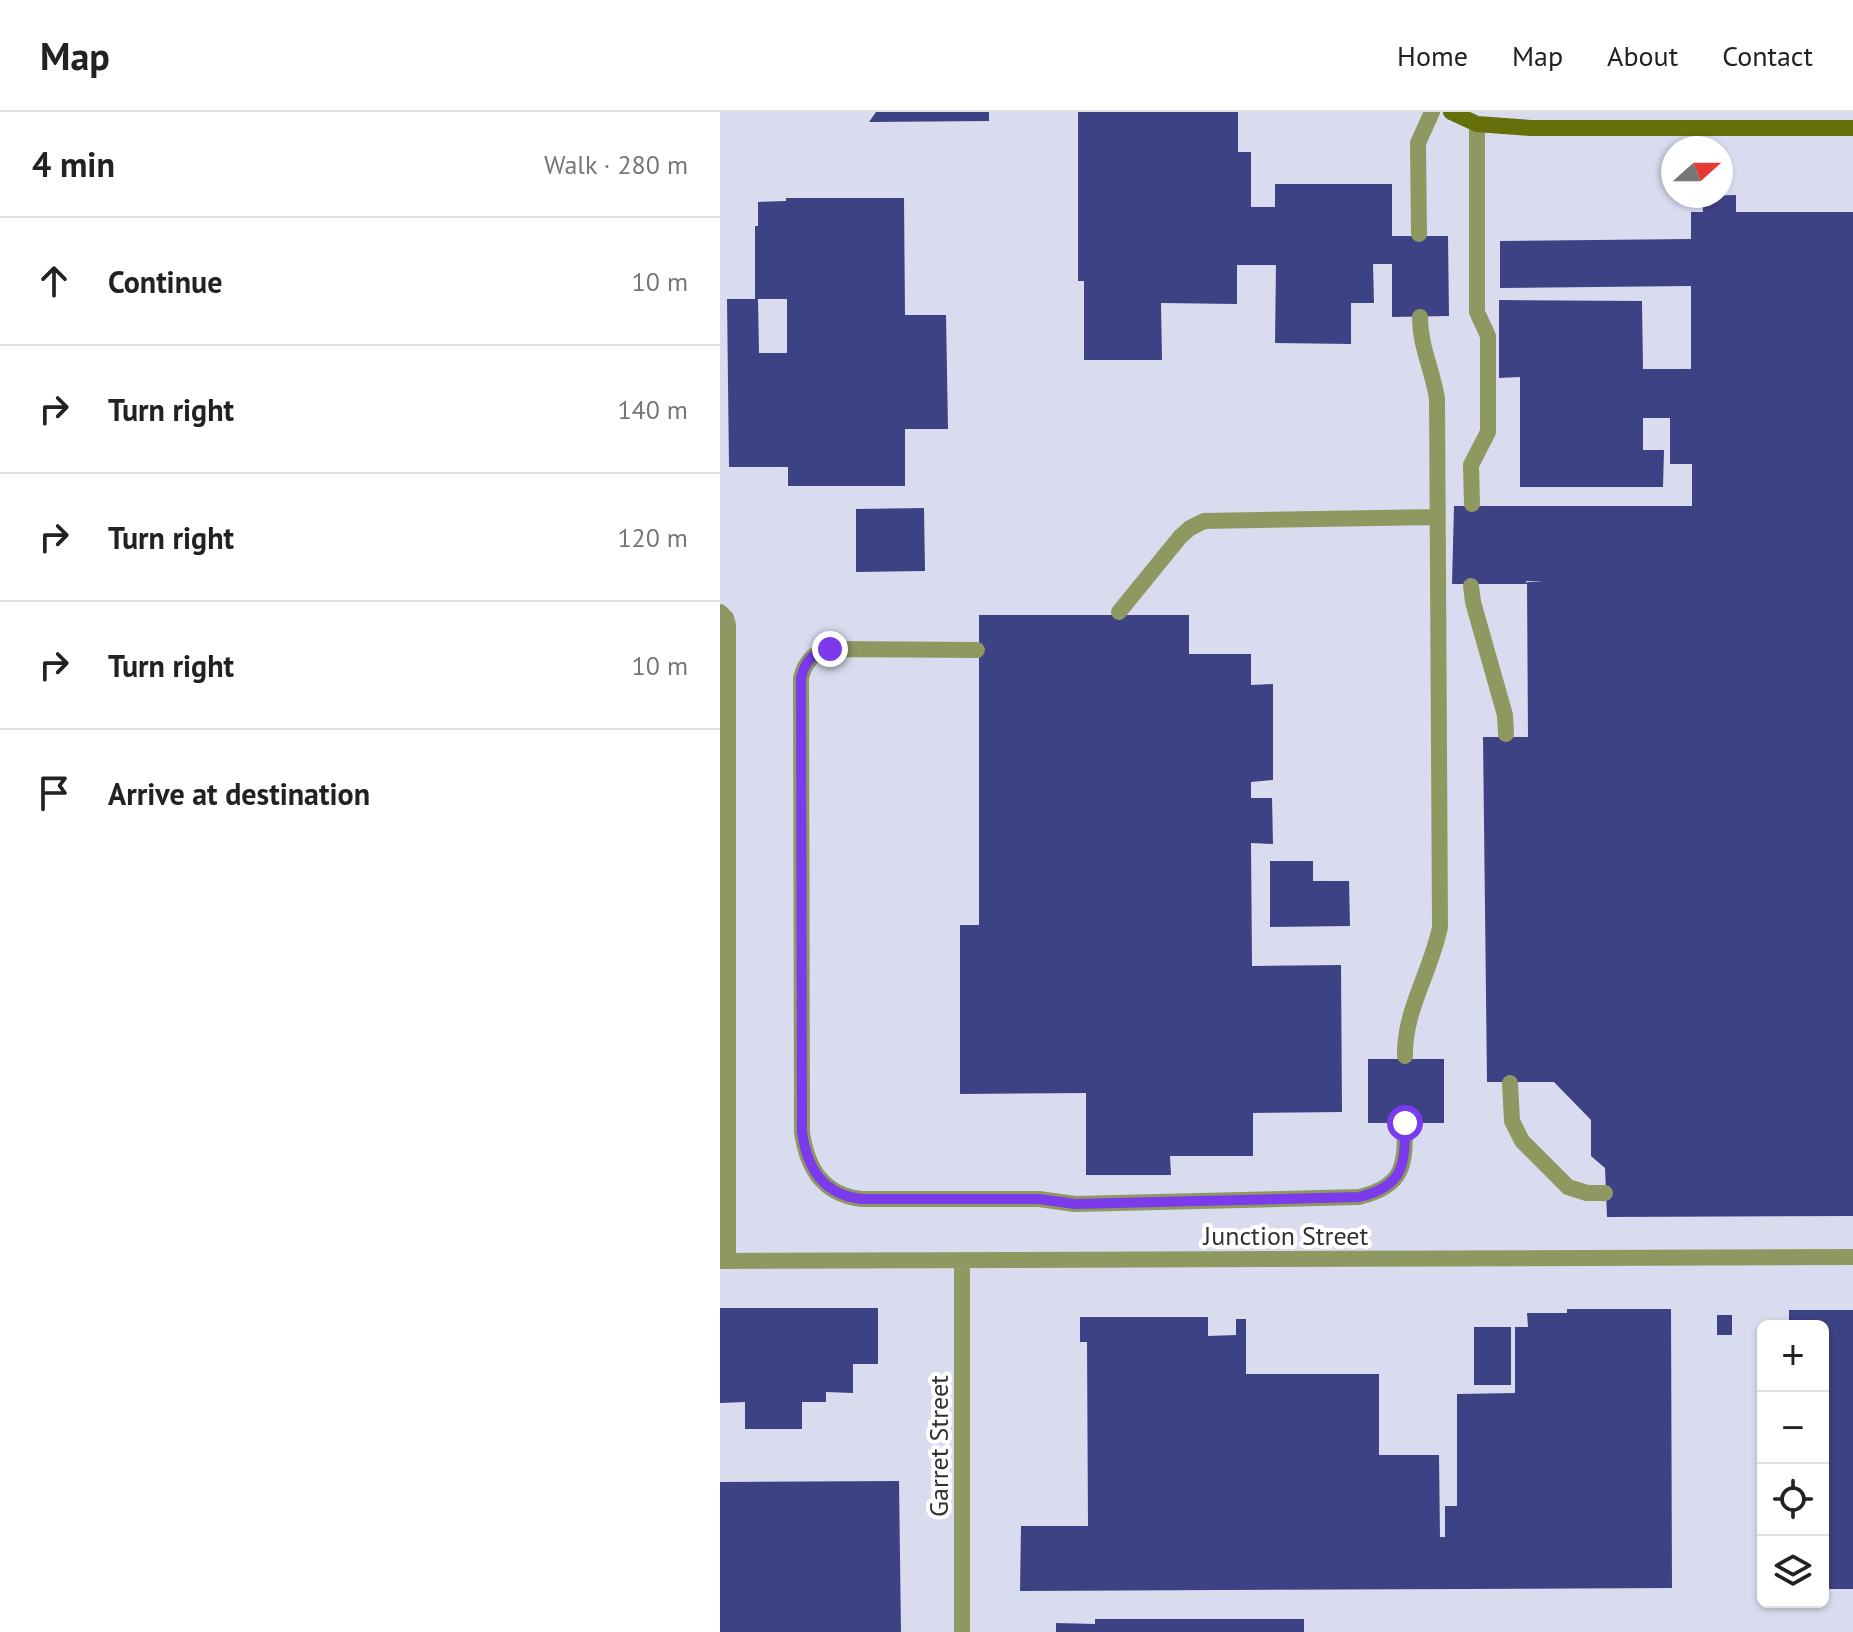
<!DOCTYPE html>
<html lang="en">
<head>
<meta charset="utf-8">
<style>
	body { margin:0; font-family:"PT Sans",sans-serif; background:#f6f6f6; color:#222 }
	.controls { position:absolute; right:24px; bottom:24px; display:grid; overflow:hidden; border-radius:12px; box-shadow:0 2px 6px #0004 }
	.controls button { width:72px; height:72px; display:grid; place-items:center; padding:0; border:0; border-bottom:2px solid #e0e0e0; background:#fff; color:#222; font:40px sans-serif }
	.compass { position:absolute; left:941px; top:24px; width:72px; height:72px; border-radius:50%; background:#fff; box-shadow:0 2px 6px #0004; rotate:69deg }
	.stop { position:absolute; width:24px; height:24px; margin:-18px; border:6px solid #7c3aed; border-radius:50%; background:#fff }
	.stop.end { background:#7c3aed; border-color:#fff; box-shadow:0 2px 8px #0008 }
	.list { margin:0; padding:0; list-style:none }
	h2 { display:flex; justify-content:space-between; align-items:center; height:104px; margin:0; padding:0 32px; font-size:34px }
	h2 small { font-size:26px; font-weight:400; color:#767676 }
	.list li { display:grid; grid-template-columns:52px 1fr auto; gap:24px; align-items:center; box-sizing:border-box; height:128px; padding:0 32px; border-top:2px solid #e0e0e0 }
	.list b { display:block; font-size:30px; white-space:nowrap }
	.list em { font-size:26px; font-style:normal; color:#767676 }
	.icon { flex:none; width:44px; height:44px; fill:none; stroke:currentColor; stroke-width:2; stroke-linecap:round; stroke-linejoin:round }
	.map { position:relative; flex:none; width:1133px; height:1520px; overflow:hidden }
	header { display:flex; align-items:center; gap:48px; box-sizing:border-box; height:112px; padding:0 40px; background:#fff; border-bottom:2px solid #e0e0e0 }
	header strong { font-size:38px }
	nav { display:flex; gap:44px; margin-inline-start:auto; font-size:28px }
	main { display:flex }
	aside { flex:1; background:#fff }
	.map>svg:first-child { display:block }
	.built { fill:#d9dcee; fill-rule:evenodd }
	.building { fill:#3d4284; fill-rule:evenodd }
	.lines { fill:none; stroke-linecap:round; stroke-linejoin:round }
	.lane { stroke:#8f9861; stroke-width:16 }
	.street { stroke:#8f9861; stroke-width:16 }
	.secondary { stroke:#66700a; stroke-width:16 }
	.route { stroke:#7c3aed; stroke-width:10 }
	.labels { text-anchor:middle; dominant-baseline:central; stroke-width:8; stroke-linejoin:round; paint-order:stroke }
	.street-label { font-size:26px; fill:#303135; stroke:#fff }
</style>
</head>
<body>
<header>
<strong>Map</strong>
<nav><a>Home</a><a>Map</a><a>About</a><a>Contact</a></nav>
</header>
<main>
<aside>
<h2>4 min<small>Walk · 280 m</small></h2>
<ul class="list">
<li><svg class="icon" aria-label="ahead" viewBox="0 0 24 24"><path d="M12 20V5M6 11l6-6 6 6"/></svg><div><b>Continue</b></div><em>10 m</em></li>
<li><svg class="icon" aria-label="right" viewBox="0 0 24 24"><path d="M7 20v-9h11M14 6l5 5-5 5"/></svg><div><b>Turn right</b></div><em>140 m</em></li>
<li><svg class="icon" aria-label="right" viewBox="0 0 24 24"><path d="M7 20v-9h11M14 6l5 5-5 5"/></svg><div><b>Turn right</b></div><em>120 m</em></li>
<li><svg class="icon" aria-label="right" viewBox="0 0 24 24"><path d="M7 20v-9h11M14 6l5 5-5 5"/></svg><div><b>Turn right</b></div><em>10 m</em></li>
<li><svg class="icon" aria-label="arrive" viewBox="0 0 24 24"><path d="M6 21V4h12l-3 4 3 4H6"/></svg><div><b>Arrive at destination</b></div></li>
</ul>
</aside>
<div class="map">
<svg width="1133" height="1520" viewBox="0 0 1133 1520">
	<rect width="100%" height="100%" fill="#e4e7f2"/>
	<path class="built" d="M0 0H1133V1520H0ZM953 36H1001V84H953ZM1043 1214H1103V1490H1043Z"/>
	<path class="building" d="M156 0H269V9L149 10Z
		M358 0H518V40H531V95H555V72H672V124H728L729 204 672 205V152H653L654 191H631V232L555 231 556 153H517V192L441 191 442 248H364V169H358Z
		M1016 83V100H1133V1104L887 1105 885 1056 871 1044V1008L834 970H767L763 625H808L807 470 824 469H806L807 472H732L734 394H972V352H950V306H923V338H944L943 375H800V265L779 266V188L922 189 923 257H971V174L780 176V129L971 127V100H983L982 84Z
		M66 86H184L185 203H226L228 317H185V374H68V355H9L7 187H35V114H38V90L66 89ZM38 187H67V241H39Z
		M204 396 205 459 136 460V397Z
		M259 503H469V542H531V573L553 572V668L531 670V686H552L553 732 531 731 532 854 621 853 622 1000 533 1001V1044H450L451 1063H366V981L240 982V813H259Z
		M550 749H593V769H629L630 814 550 815Z
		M648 947H724V1011H648Z
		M0 1196H158V1252H133V1281L106 1280V1290H82V1317H25V1290L0 1291Z
		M847 1197H951L952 1476 300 1479 301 1414H368L367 1230H360V1205H488V1224L516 1223V1207H526V1262H659V1343H719L720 1425H725V1394H737V1282L795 1281V1215H808L807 1201H847Z
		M1069 1198H1133V1477H1103V1214H1069Z
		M997 1203H1012V1223H997Z
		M754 1215H791V1273H754Z
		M179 1369 181 1520H0V1370Z
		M375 1507H584V1520H336V1511L375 1512Z"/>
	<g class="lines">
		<path class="lane" d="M699 122 698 31 712 0
			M752 392 751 353 768 320V224L757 200V12
			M751 474 753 490 785 603 786 622
			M0 500 6 506 8 513V1149
			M399 500 460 425 470 416 484 409 718 405
			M257 538 110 537C94 540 85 549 81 566L82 1020C87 1056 103 1083 142 1087H319L355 1092 639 1085C685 1074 685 1053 685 1011
			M685 944C684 898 711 860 720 815L717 287C713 259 700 235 700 205
			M790 971 792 1009 802 1029 848 1075 867 1081H885"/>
		<path class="street" d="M242 1148V1520
			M0 1149 1133 1145"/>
		<path class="secondary" d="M731 0 757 12 811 16H1133"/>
	</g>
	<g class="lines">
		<path class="route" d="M110 537C93 540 85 549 81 566L82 1020C87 1056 103 1083 142 1087H319L355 1092 639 1085C685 1074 685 1052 685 1011"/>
	</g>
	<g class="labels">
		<g class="street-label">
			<text x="566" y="1123">Junction Street</text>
			<text transform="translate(218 1334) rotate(-90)">Garret Street</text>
		</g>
	</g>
</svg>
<div class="controls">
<button>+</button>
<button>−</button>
<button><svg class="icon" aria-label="locate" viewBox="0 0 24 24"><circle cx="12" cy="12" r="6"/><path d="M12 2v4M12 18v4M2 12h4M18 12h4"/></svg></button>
<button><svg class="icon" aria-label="layers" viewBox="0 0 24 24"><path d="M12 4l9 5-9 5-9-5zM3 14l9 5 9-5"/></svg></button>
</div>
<svg class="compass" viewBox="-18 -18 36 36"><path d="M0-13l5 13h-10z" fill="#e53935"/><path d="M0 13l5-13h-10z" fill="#767676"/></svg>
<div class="stop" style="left:685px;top:1011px"></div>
<div class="stop end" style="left:110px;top:537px"></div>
</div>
</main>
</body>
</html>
